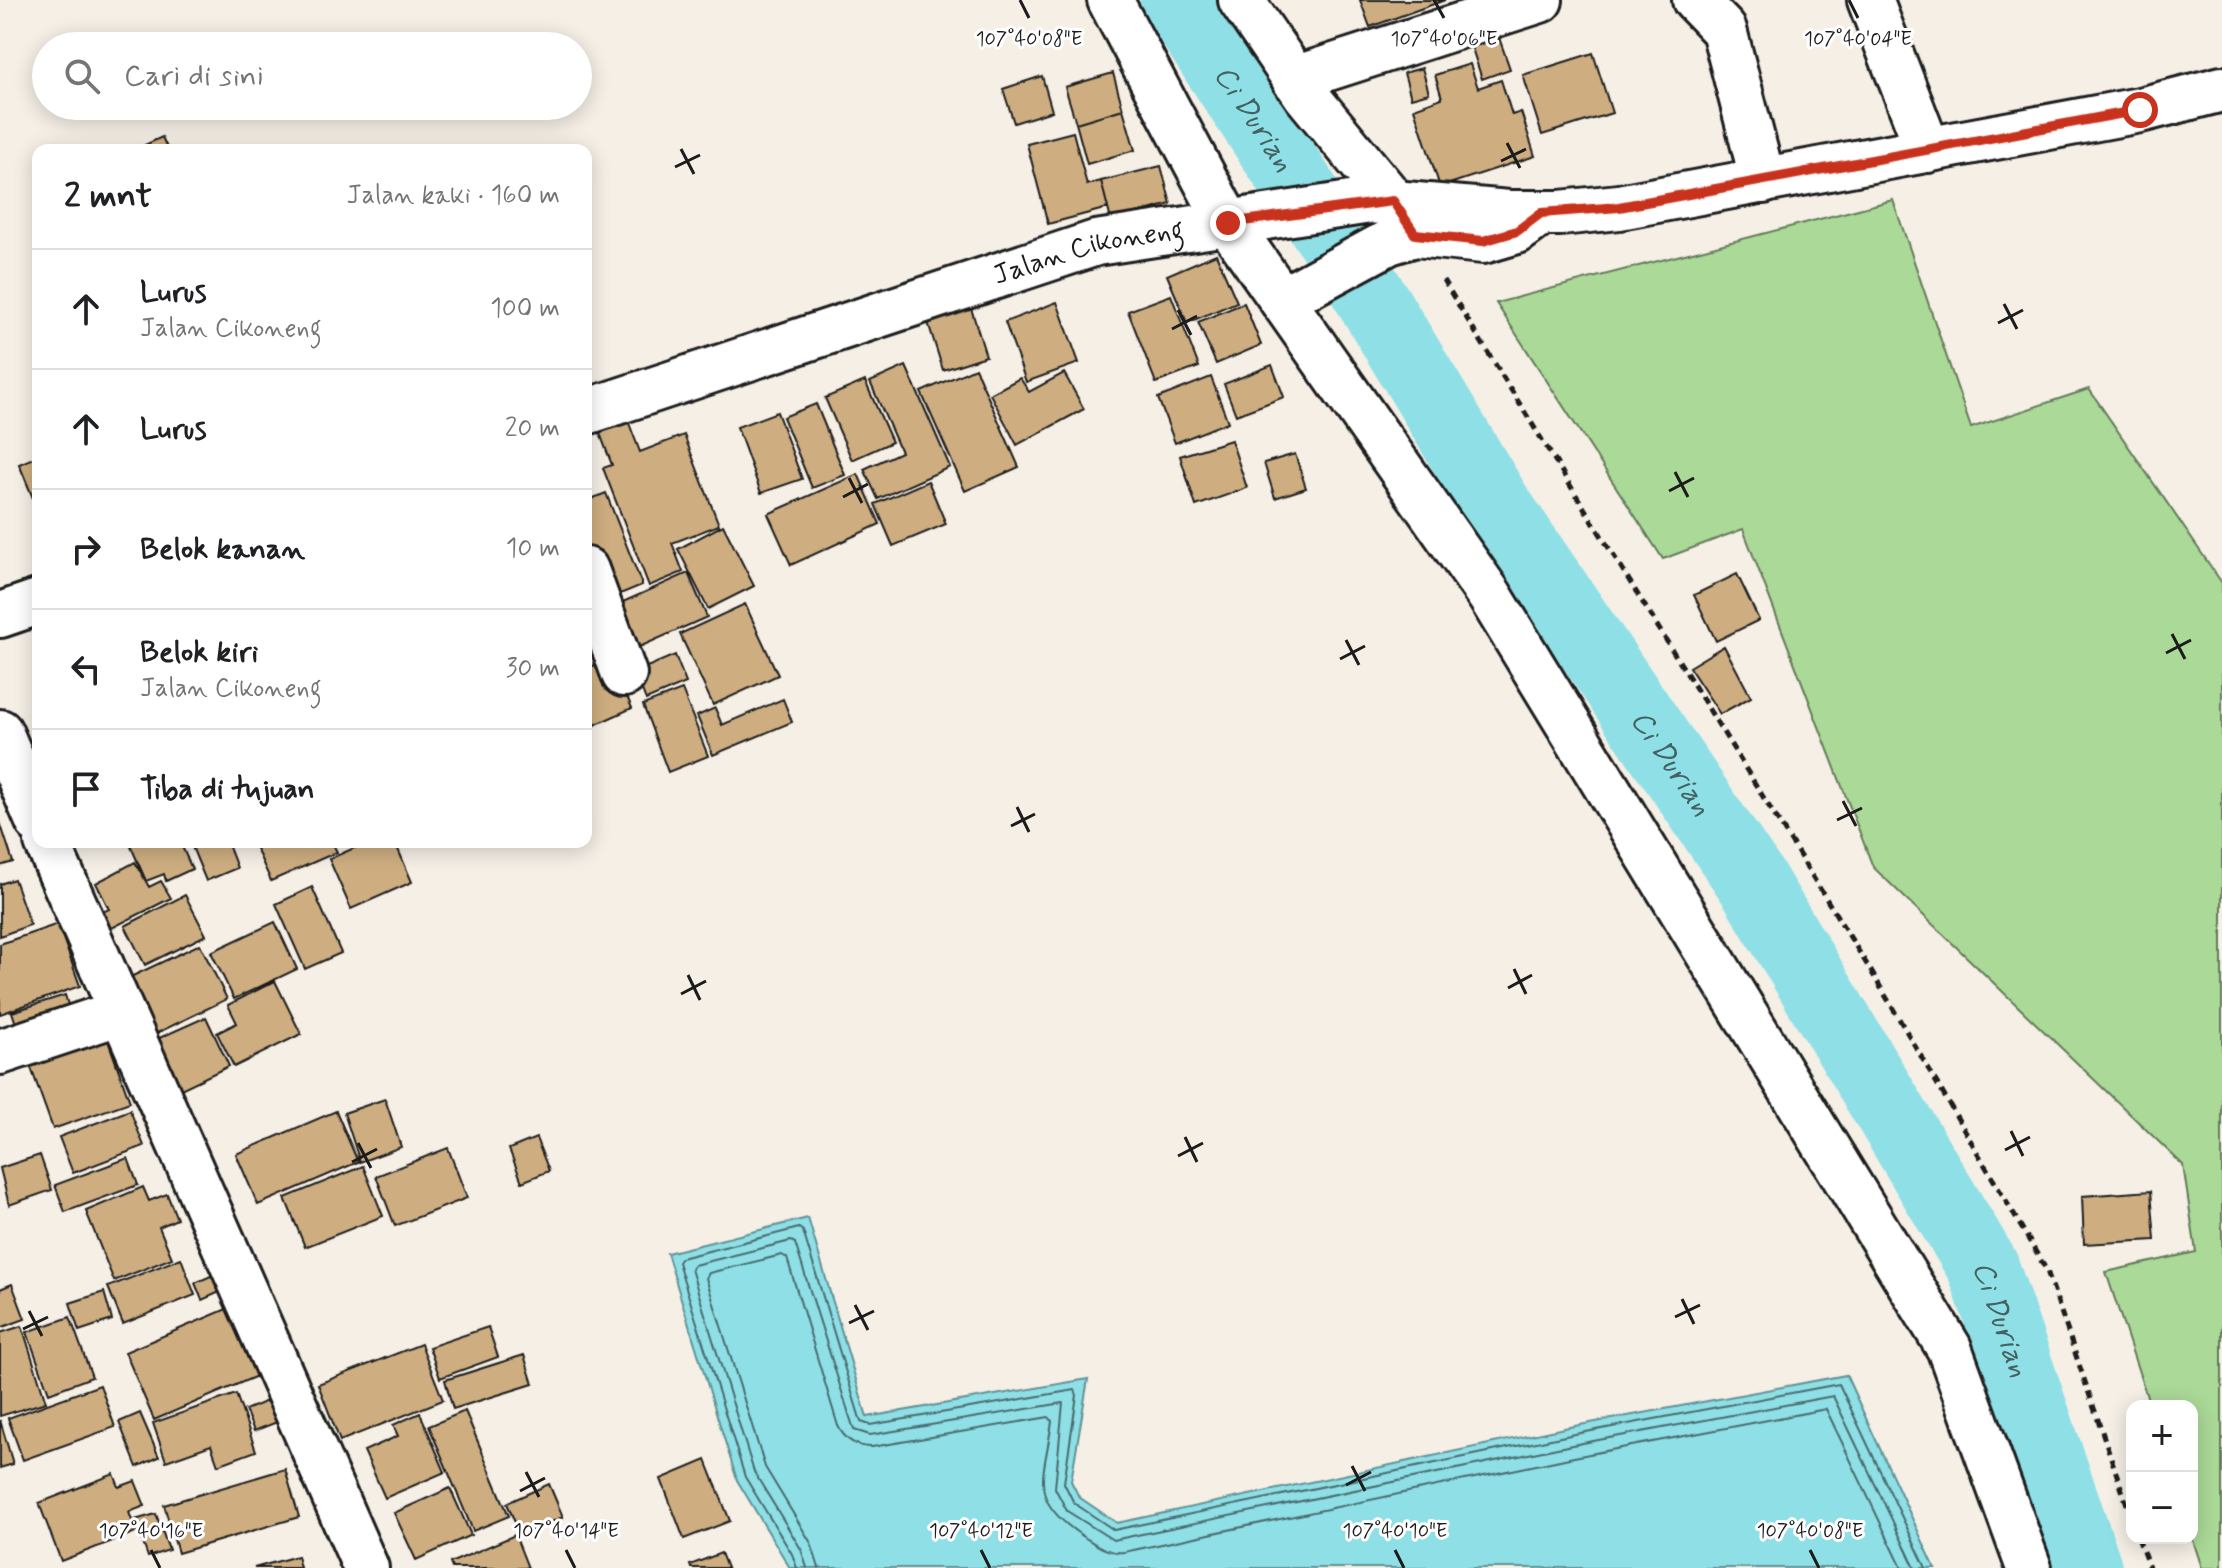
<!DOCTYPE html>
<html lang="id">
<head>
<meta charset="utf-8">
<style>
	body { margin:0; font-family:Mynerve,sans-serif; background:#f2f2f2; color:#202124 }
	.controls { position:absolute; right:24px; bottom:24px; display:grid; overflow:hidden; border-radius:16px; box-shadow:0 4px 20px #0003 }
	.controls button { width:72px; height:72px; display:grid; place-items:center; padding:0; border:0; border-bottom:2px solid #e0e0e0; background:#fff; color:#202124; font:40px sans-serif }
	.stop { position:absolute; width:24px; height:24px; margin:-18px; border:6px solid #c8321e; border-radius:50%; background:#fff }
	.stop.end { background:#c8321e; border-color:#fff; box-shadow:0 2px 8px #0008 }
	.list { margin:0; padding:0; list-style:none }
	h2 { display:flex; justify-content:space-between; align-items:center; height:104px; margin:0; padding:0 32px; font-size:34px }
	h2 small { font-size:26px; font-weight:400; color:#757577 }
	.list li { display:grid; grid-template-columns:52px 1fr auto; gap:24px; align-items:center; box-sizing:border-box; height:120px; padding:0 32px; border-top:2px solid #e0e0e0 }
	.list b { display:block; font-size:30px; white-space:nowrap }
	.list p { margin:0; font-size:26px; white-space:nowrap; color:#757577 }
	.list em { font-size:26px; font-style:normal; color:#757577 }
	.icon { flex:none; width:44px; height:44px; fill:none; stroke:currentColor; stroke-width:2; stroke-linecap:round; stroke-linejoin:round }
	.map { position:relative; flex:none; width:2222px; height:1568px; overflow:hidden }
	.search { position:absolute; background:#fff; box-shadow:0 4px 20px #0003; left:32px; top:32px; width:560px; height:88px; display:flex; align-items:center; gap:20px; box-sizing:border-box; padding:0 28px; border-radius:44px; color:#757577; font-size:30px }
	.panel { position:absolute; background:#fff; box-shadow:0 4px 20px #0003; left:32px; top:144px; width:560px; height:704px; border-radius:16px }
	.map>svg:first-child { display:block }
	.green { fill:#abd998; stroke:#647a5a; stroke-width:2 }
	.water { fill:#8ee0e6; stroke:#609295; stroke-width:2 }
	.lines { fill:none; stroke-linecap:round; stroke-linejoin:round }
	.shore { stroke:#4a6a6d; stroke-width:2 }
	.river { stroke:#8ee0e6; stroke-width:72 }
	.building { fill:#ceae81; stroke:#1c1c1c; stroke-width:2 }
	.minor-casing { stroke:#1c1c1c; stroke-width:50 }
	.path { stroke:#1c1c1c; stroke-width:5; stroke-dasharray:8 6; stroke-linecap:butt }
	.minor { stroke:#fff; stroke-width:44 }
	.route { stroke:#c8321e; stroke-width:10 }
	.ticks { fill:none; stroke:#1c1c1c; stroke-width:3 }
	.labels { text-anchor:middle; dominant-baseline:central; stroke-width:6; stroke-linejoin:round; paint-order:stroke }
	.street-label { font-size:28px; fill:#1c1c1c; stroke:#fff }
	.water-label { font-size:30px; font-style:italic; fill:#446163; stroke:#fff }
	.ticks-label { font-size:20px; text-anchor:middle; fill:#1c1c1c; stroke:#fff; stroke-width:6; stroke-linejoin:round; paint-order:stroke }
</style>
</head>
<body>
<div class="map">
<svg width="2222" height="1568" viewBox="0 0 2222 1568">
	<rect width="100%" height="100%" fill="#f5efe6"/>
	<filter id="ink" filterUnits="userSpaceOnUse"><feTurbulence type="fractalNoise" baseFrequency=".0125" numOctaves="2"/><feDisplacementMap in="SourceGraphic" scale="16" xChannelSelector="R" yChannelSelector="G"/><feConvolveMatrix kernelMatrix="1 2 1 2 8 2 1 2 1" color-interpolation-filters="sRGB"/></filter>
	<g filter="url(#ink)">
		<path class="green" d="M1893 200 1971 428 2089 389 2222 583V1568H2202L2192 1537V1406H2150L2106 1272 2196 1252 2183 1165 1873 867 1743 529 1663 559 1496 303Z"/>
		<path class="water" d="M808 1218 867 1417 1088 1379 1071 1481 1079 1497 1117 1523 1569 1427 1846 1375 1935 1568H790L737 1480 667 1253Z"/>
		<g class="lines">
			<path class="shore" d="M797 1568 792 1554 745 1477 678 1262 681 1258 799 1228 803 1231 861 1422 870 1425 1075 1390 1077 1395 1064 1483 1074 1503 1114 1530 1570 1435 1839 1384 1926 1568
				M807 1568 801 1549 754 1472 691 1269 694 1265 791 1241 795 1243 854 1430 870 1435 1063 1403 1055 1488 1067 1511 1113 1540 1572 1445 1833 1396 1915 1568
				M819 1568 811 1543 765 1467 706 1278 709 1273 782 1255 787 1258 838 1426C845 1440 856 1447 872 1447L1049 1417 1052 1421C1044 1480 1026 1499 1084 1537 1097 1545 1108 1554 1124 1552L1574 1457 1826 1409 1902 1568"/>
			<path class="river" id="s1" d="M1176 0 1366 289 1495 504 1754 885 1983 1267 2086 1568"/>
		</g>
		<path class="building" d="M1360 0H1445L1370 27Z
			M1497 32 1510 69 1482 79 1470 42Z
			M1593 53 1612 113 1542 135 1523 75Z
			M1470 64 1478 88 1501 80 1512 115 1521 112 1535 156 1440 187 1414 108 1442 98 1435 75Z
			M1422 68 1429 93 1411 98 1404 73Z
			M1113 73 1123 109 1076 123 1065 87Z
			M1042 76 1052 111 1014 123 1003 89Z
			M1123 109 1135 150 1087 164 1076 123Z
			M1073 132 1087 185 1101 181 1108 208 1048 224 1027 144Z
			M162 137 168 150H134Z
			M1161 166 1171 204 1111 220 1101 181Z
			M1216 254 1237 302 1187 323 1167 275Z
			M1171 295 1199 367 1156 383 1128 311Z
			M1057 302 1079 363 1026 382 1005 322Z
			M1244 303 1261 345 1216 364 1198 322Z
			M970 305 986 356 943 370 927 319Z
			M1272 365 1284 397 1236 415 1224 384Z
			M906 366 950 467 878 499 864 469 901 452 870 382Z
			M975 368 1019 467 965 491 921 392Z
			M1064 373 1084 409 1017 445 990 394 1020 378 1029 392Z
			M1211 377 1228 422 1175 443 1158 398Z
			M865 381 892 442 852 460 825 398Z
			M816 404 845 475 812 488 783 417Z
			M777 412 802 479 761 493 737 427Z
			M627 418 640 452 684 435 719 525 672 543 683 572 649 586 603 468 612 465 598 428Z
			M1231 440 1247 488 1196 506 1180 456Z
			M1295 454 1306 488 1275 498 1264 463Z
			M38 456V502L35 503 19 464Z
			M858 474 880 524 791 565 768 514Z
			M928 481 946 524 893 546 875 504Z
			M606 493 642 585 608 599 586 546V501Z
			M723 525 754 586 708 609 678 549Z
			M688 573 707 617 626 653 607 609Z
			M1737 574 1759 620 1716 641 1694 595Z
			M745 604 778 675 713 705 680 634Z
			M1724 646 1751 697 1720 714 1689 667Z
			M675 655 686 683 646 700 635 672Z
			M610 658 632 708 586 729V669Z
			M682 690 708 756 668 772 643 705Z
			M783 699 792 722 713 755 697 716 715 708 722 725Z
			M0 822 13 862 0 866Z
			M129 842H180L192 869 166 881 164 874 146 881Z
			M190 842H227L237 868 206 881Z
			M253 842H332L337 852 271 881Z
			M368 842H395L412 882 351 909 329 859Z
			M135 862 149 887 161 881 171 898 106 931 98 914 109 909 96 883Z
			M14 879 30 925 0 936V884Z
			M312 887 341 953 305 969 276 904Z
			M185 895 206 935 145 965 125 926Z
			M275 922 297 969 234 999 211 952Z
			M58 924 80 986 0 1014V944Z
			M200 944 227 999 149 1037 122 981Z
			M275 981 301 1034 234 1067 217 1033 237 1023 228 1005Z
			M65 995 74 1024 22 1041 12 1012Z
			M206 1017 229 1066 181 1089 157 1039Z
			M102 1024 130 1102 53 1129 25 1051Z
			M385 1099 401 1147 360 1162 344 1113Z
			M130 1110 144 1146 73 1173 59 1137Z
			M336 1111 358 1162 258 1205 236 1154Z
			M536 1138 549 1171 522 1182 509 1149Z
			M448 1148 467 1198 395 1226 376 1176Z
			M40 1155 52 1190 9 1205 0 1168Z
			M128 1158 138 1185 65 1212 55 1185Z
			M363 1166 383 1216 305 1247 285 1198Z
			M143 1187 149 1201 167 1194 177 1219 159 1227 172 1258 114 1281 86 1211Z
			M2151 1191 2155 1240 2084 1244 2082 1196Z
			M181 1258 195 1295 123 1324 108 1287Z
			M222 1271 229 1288 202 1300 195 1283Z
			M12 1284 25 1319 0 1328V1289Z
			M104 1292 112 1320 79 1331 70 1303Z
			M229 1308 257 1376 154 1420 125 1352Z
			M70 1317 92 1377 49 1393 27 1332Z
			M22 1326 46 1402 0 1416V1333Z
			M488 1327 498 1357 440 1378 429 1347Z
			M421 1344 443 1400 340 1441 318 1384Z
			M524 1355 533 1384 453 1409 445 1380Z
			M100 1385 115 1427 23 1460 8 1418Z
			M236 1394 256 1451 218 1465 211 1445 166 1461 153 1423Z
			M276 1397 285 1419 254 1431 245 1410Z
			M465 1411 509 1516 473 1531 429 1426Z
			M140 1413 159 1457 137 1467 119 1422Z
			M420 1413 445 1472 385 1498 364 1451 398 1436 393 1425Z
			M0 1420 13 1464 0 1468Z
			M706 1460 730 1521 684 1539 661 1479Z
			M285 1469 299 1517 178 1553 164 1505Z
			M114 1474 119 1487 135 1481 145 1506 129 1512 136 1532 61 1561 39 1503Z
			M549 1484 563 1517 520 1535 507 1503Z
			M450 1488 471 1535 416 1560 394 1513Z
			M156 1514 169 1550 148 1557 135 1520Z
			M515 1535 528 1568H452L450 1563Z
			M721 1553 727 1568H691L690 1565Z
			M297 1556 300 1568H254Z"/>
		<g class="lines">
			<defs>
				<g id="minor">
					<path d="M1110 0 1228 223 1490 596 1949 1348 2029 1568"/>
					<path d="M1241 0 1306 95 1393 201"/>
					<path d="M1695 0 1724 30 1763 181"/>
					<path d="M1870 0 1928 150"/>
					<path d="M1294 79 1540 0"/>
					<path d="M1282 300 1389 242 1415 234 1483 241 1517 231 1536 217"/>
					<path id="s2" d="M586 412 1096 243 1370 201 1509 213H1560L1619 207 2140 110 2222 89"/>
					<path d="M586 570 624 674"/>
					<path d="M0 615 38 602"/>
					<path d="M0 732 38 821"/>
					<path d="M47 842 366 1568"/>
					<path d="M0 1052 121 1012"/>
				</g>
			</defs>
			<use href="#minor" class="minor-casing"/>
			<path class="path" d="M1443 280 1871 971 2047 1271 2132 1519
				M2138 1538 2149 1568"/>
			<use href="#minor" class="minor"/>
		</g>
	</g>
	<g class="lines" filter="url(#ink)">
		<path class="route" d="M1228 223 1393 201 1415 234 1483 241 1517 231 1541 213 1619 207 2140 110"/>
	</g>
	<path class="ticks" d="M1020 0 1029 18M1434 0 1444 18M1849 0 1858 18M1507 143 1520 168M681 149 694 174M1501 161 1526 149M675 167 700 155M2004 304 2017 329M1178 310 1191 335M1998 323 2023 310M1172 329 1197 316M1675 472 1688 497M849 478 862 503M1669 491 1694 478M843 497 868 484M2172 634 2185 659M1346 640 1359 665M2166 653 2191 640M1340 659 1365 646M1843 801 1856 826M1017 807 1029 832M1837 820 1862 808M1011 826 1035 814M1514 969 1526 994M688 975 700 1000M1508 988 1532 975M681 994 706 981M2011 1131 2023 1156M1185 1137 1197 1162M358 1143 371 1168M2005 1150 2030 1137M1178 1156 1203 1143M352 1162 377 1149M1682 1299 1694 1324M855 1305 868 1330M29 1311 42 1336M1675 1317 1700 1305M849 1323 874 1311M23 1329 48 1317M1352 1466 1365 1491M526 1472 539 1497M1346 1485 1371 1472M520 1491 545 1478M151 1550 160 1568M566 1550 575 1568M981 1550 990 1568M1395 1550 1404 1568M1810 1550 1819 1568"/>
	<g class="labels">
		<g class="street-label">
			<text stroke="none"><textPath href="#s2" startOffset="528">Jalan Cikoneng</textPath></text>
		</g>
		<g class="water-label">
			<text stroke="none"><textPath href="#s1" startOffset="142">Ci Durian</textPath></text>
			<text stroke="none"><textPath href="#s1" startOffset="910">Ci Durian</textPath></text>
			<text stroke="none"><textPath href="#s1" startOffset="1558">Ci Durian</textPath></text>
		</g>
	</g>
	<g class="ticks-label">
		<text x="1029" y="45">107°40'08"E</text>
		<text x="1444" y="45">107°40'06"E</text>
		<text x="1858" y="45">107°40'04"E</text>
		<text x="151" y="1537">107°40'16"E</text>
		<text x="566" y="1537">107°40'14"E</text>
		<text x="981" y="1537">107°40'12"E</text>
		<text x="1395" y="1537">107°40'10"E</text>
		<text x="1810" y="1537">107°40'08"E</text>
	</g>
</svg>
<div class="controls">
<button>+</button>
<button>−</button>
</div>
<div class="stop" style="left:2140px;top:110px"></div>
<div class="stop end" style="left:1228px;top:223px"></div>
<div class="search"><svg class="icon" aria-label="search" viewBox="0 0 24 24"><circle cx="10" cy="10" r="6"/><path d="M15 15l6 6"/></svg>Cari di sini</div>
<section class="panel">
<h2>2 mnt<small>Jalan kaki · 160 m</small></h2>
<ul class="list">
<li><svg class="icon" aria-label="ahead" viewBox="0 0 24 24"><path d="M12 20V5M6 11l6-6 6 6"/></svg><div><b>Lurus</b><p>Jalan Cikoneng</p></div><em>100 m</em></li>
<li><svg class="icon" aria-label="ahead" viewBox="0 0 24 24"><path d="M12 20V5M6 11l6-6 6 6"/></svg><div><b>Lurus</b></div><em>20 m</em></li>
<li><svg class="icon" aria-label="right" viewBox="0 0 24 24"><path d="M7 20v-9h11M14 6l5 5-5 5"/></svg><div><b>Belok kanan</b></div><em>10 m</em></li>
<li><svg class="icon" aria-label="left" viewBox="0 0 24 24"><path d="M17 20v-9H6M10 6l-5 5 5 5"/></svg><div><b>Belok kiri</b><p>Jalan Cikoneng</p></div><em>30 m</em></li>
<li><svg class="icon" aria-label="arrive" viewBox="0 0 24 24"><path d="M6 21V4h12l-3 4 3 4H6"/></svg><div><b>Tiba di tujuan</b></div></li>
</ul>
</section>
</div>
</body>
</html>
